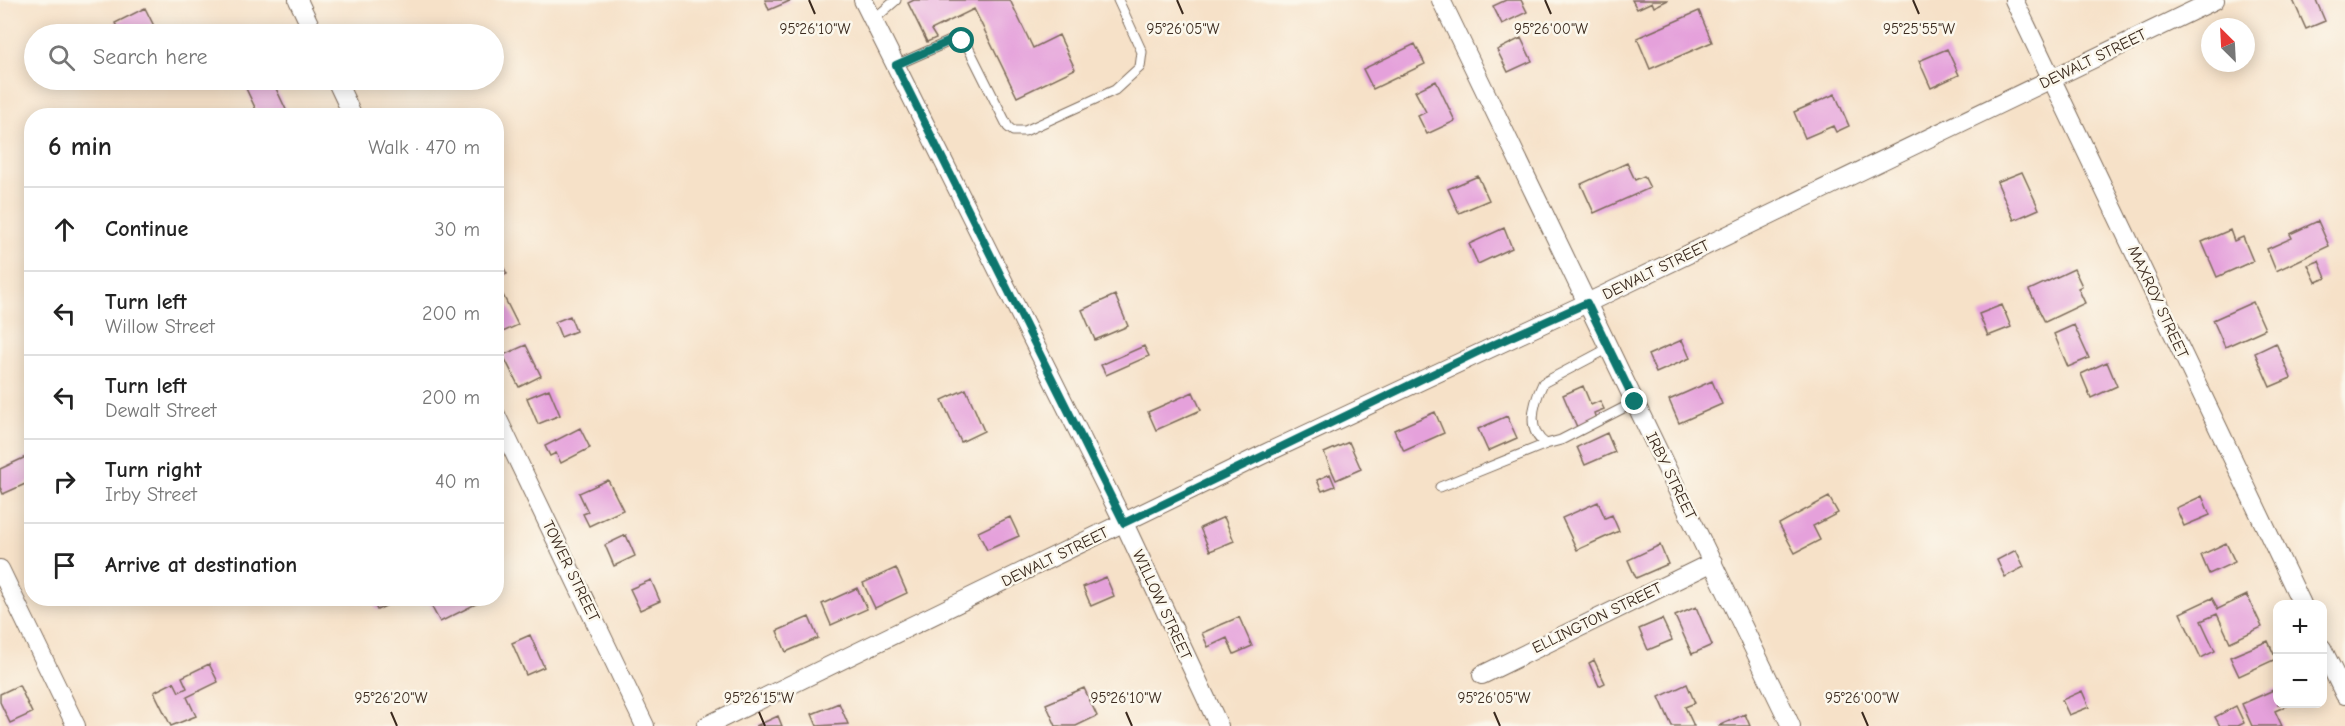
<!DOCTYPE html>
<html lang="en">
<head>
<meta charset="utf-8">
<style>
	body { margin:0; font-family:"Comic Neue",sans-serif; background:#f2f2f2; color:#222 }
	.controls { position:absolute; right:18px; bottom:18px; display:grid; overflow:hidden; border-radius:12px; box-shadow:0 3px 15px #0003 }
	.controls button { width:54px; height:54px; display:grid; place-items:center; padding:0; border:0; border-bottom:2px solid #e0e0e0; background:#fff; color:#222; font:30px sans-serif }
	.compass { position:absolute; left:2201px; top:18px; width:54px; height:54px; border-radius:50%; background:#fff; box-shadow:0 3px 15px #0003; rotate:336deg }
	.stop { position:absolute; width:18px; height:18px; margin:-14px; border:4px solid #0f766e; border-radius:50%; background:#fff }
	.stop.end { background:#0f766e; border-color:#fff; box-shadow:0 2px 6px #0008 }
	.list { margin:0; padding:0; list-style:none }
	h2 { display:flex; justify-content:space-between; align-items:center; height:78px; margin:0; padding:0 24px; font-size:26px }
	h2 small { font-size:20px; font-weight:400; color:#767676 }
	.list li { display:grid; grid-template-columns:39px 1fr auto; gap:18px; align-items:center; box-sizing:border-box; height:84px; padding:0 24px; border-top:2px solid #e0e0e0 }
	.list b { display:block; font-size:22px; white-space:nowrap }
	.list p { margin:0; font-size:20px; white-space:nowrap; color:#767676 }
	.list em { font-size:20px; font-style:normal; color:#767676 }
	.icon { flex:none; width:33px; height:33px; fill:none; stroke:currentColor; stroke-width:2; stroke-linecap:round; stroke-linejoin:round }
	.map { position:relative; flex:none; width:2345px; height:726px; overflow:hidden }
	.search { position:absolute; background:#fff; box-shadow:0 3px 15px #0003; left:24px; top:24px; width:480px; height:66px; display:flex; align-items:center; gap:15px; box-sizing:border-box; padding:0 21px; border-radius:33px; color:#767676; font-size:22px }
	.panel { position:absolute; background:#fff; box-shadow:0 3px 15px #0003; left:24px; top:108px; width:480px; height:498px; border-radius:24px }
	.map>svg:first-child { display:block }
	.building { fill:#e5a1db }
	.lines { fill:none; stroke-linecap:round; stroke-linejoin:round }
	.lane-casing { stroke:#7c6a5a; stroke-width:11 }
	.street-casing { stroke:#7c6a5a; stroke-width:20 }
	.lane { stroke:#fff; stroke-width:9 }
	.street { stroke:#fff; stroke-width:18 }
	.route { stroke:#0f766e; stroke-width:8 }
	.ticks { fill:none; stroke:#3b2a1e; stroke-width:2 }
	.labels { text-anchor:middle; dominant-baseline:central; stroke-width:5; stroke-linejoin:round; paint-order:stroke }
	.street-label { font-size:16px; fill:#3b2a1e; stroke:#fbf7ec }
	.ticks-label { font-size:15px; text-anchor:middle; fill:#3b2a1e; stroke:#fbf7ec; stroke-width:5; stroke-linejoin:round; paint-order:stroke }
</style>
</head>
<body>
<div class="map">
<svg width="2345" height="726" viewBox="0 0 2345 726">
	<rect width="100%" height="100%" fill="#fbf7ec"/>
	<filter id="ink" filterUnits="userSpaceOnUse"><feTurbulence type="fractalNoise" baseFrequency=".0167" numOctaves="2"/><feDisplacementMap in="SourceGraphic" scale="12" xChannelSelector="R" yChannelSelector="G"/><feConvolveMatrix kernelMatrix="1 2 1 2 8 2 1 2 1" color-interpolation-filters="sRGB"/></filter>
	<filter id="wash" filterUnits="userSpaceOnUse"><feTurbulence type="fractalNoise" baseFrequency=".008" numOctaves="4" result="noise"/><feDisplacementMap in="SourceGraphic" scale="24" xChannelSelector="R" yChannelSelector="G"/><feGaussianBlur stdDeviation="1.35" result="paint"/><feColorMatrix in="noise" values="0 0 0 0 0 0 0 0 0 0 0 0 0 0 0 0 0 1.4 0 .05"/><feComposite in="paint" operator="in"/></filter>
	<g filter="url(#wash)">
		<rect width="100%" height="100%" fill="#f6e1c8"/>
		<g id="blocks">
			<path class="building" d="M765 0H792L769 10Z
				M914 0H1010L1033 48 1059 35 1075 69 1017 97 974 9 931 30 936 38 927 42 908 3Z
				M1506 0H1521L1527 12 1502 24 1493 6Z
				M1632 0H1668L1654 7 1652 2 1637 9Z
				M2293 0H2316L2325 21 2306 29Z
				M145 8 158 34H121L115 23Z
				M1699 11 1712 42 1650 69 1637 38Z
				M1521 38 1532 61 1508 72 1497 50Z
				M1415 44 1425 64 1373 89 1363 69Z
				M1947 49 1959 75 1931 88 1919 61Z
				M242 80H272L289 116H259Z
				M1436 81 1455 121 1427 134 1418 116 1426 112 1415 91Z
				M1835 94 1849 126 1836 132 1833 126 1805 138 1794 112Z
				M1627 163 1635 180 1644 176 1650 188 1594 213 1581 184Z
				M2022 172 2039 209 2014 220 1997 182Z
				M1478 176 1489 200 1459 213 1448 189Z
				M2318 221 2329 246 2276 271 2267 249 2292 238 2290 234Z
				M1504 228 1512 248 1478 264 1469 244Z
				M2230 230 2234 241 2243 237 2253 261 2217 277 2202 242Z
				M496 253 507 274 496 279Z
				M2319 261 2326 278 2316 282 2308 265Z
				M2074 269 2082 286 2078 288 2085 303 2045 322 2029 290Z
				M503 295 518 325 496 335V298Z
				M1115 295 1128 326 1095 340 1082 310Z
				M2253 302 2265 329 2225 347 2213 320Z
				M2002 305 2011 327 1988 336 1979 314Z
				M570 316 576 331 561 337 555 322Z
				M2074 325 2089 358 2068 367 2054 334Z
				M1682 340 1690 358 1656 373 1648 355Z
				M2276 343 2291 378 2270 387 2255 353Z
				M526 345 541 376 519 387 503 355Z
				M1144 346 1149 356 1106 375 1101 365Z
				M2107 362 2117 386 2091 398 2081 374Z
				M1712 381 1722 404 1679 423 1669 400Z
				M1583 386 1591 405 1600 401 1604 409 1594 413 1596 419 1577 427 1563 395Z
				M549 389 560 415 538 424 527 398Z
				M966 389 984 431 961 442 942 400Z
				M1193 392 1201 410 1156 430 1148 412Z
				M1435 412 1444 433 1404 451 1394 430Z
				M1507 416 1517 438 1488 451 1478 429Z
				M580 428 590 448 561 463 556 453 550 456 545 446Z
				M1607 433 1615 452 1585 465 1577 447Z
				M1349 442 1361 469 1336 480 1324 453Z
				M32 454V481L3 494 0 487V469Z
				M1330 474 1335 486 1322 491 1317 480Z
				M608 480 623 510 589 526 583 514 588 512 579 493Z
				M2202 496 2210 515 2184 526 2176 508Z
				M1829 497 1838 513 1813 526 1820 540 1795 553 1779 524Z
				M1598 502 1605 518 1612 515 1619 531 1577 550 1562 518Z
				M1010 517 1019 536 987 550 978 532Z
				M1224 517 1234 541 1210 551 1200 528Z
				M626 535 635 556 614 566 605 545Z
				M2226 543 2235 562 2209 574 2201 555Z
				M1660 545 1668 564 1636 578 1628 560Z
				M2016 550 2024 567 2005 577 1997 560Z
				M896 568 907 593 875 608 863 583Z
				M1106 577 1114 596 1091 606 1083 587Z
				M651 580 660 601 640 610 630 589Z
				M857 588 867 609 831 625 822 604Z
				M2247 595 2262 627 2230 642 2217 614 2201 621 2215 651 2201 658 2180 613 2212 598 2218 609Z
				M371 598H403L377 610Z
				M420 598H476L478 603 440 622 429 602 423 605Z
				M1696 607 1712 645 1692 654 1675 616Z
				M809 617 818 638 786 652 777 631Z
				M1239 617 1252 646 1234 654 1227 638 1208 647 1202 633Z
				M1662 619 1672 640 1648 650 1639 629Z
				M530 635 544 667 526 675 512 643Z
				M2268 641 2276 659 2239 676 2230 657Z
				M1594 660 1605 683 1599 686 1589 663Z
				M209 664 218 682 187 697 196 716 171 726 154 692 174 682 179 692 187 688 182 677Z
				M1687 684 1695 703 1685 707 1694 726H1672L1659 697Z
				M19 685 32 713 10 723 0 702V694Z
				M1084 688 1097 716 1076 726H1056L1046 704Z
				M2278 688V704H2291L2275 711 2282 726H2252L2242 704Z
				M2082 691 2089 707 2069 715 2062 700Z
				M839 703 848 724 817 726 812 714Z
				M2236 706 2244 723 2238 726H2220L2215 717Z
				M1745 714 1750 726H1718Z
				M778 716 782 726H756Z"/>
		</g>
	</g>
	<g filter="url(#ink)">
		<use href="#blocks" fill-opacity="0" stroke="#7c6a5a" stroke-width="1.5"/>
		<g class="lines">
			<defs>
				<path id="lane" d="M873 20 896 0
					M896 65 957 38 968 47 1008 127 1013 131H1025L1115 90 1140 67 1142 52 1118 0
					M1609 348 1543 383C1534 402 1525 430 1546 444L1561 440 1635 402
					M1440 487 1546 444"/>
				<path id="street" d="M298 0 314 34
					M863 0 1124 523 1219 726
					M1441 0 1791 726
					M2014 0 2302 604
					M336 80 353 116
					M496 415 645 726
					M0 569 76 726
					M2322 648 2345 695
					M1482 675 1713 562
					M706 726 1262 455 1587 303 2215 0"/>
			</defs>
			<use href="#lane" class="lane-casing"/>
			<use href="#street" class="street-casing"/>
			<use href="#lane" class="lane"/>
			<use href="#street" class="street"/>
		</g>
	</g>
	<g class="lines" filter="url(#ink)">
		<path class="route" d="M962 41 957 38 896 65 1124 523 1484 349 1587 303 1635 402"/>
	</g>
	<path class="ticks" d="M809 0 815 14M1177 0 1183 14M1545 0 1551 14M1913 0 1919 14M391 712 397 726M759 712 765 726M1126 712 1132 726M1494 712 1500 726M1862 712 1868 726"/>
	<g class="labels">
		<g class="street-label">
			<text transform="translate(2093 59) rotate(-26)">DEWALT STREET</text>
			<text transform="translate(1656 270) rotate(-26)">DEWALT STREET</text>
			<text transform="translate(2158 302) rotate(65)">MAXROY STREET</text>
			<text transform="translate(1671 476) rotate(64)">IRBY STREET</text>
			<text transform="translate(1055 557) rotate(-26)">DEWALT STREET</text>
			<text transform="translate(571 571) rotate(64)">TOWER STREET</text>
			<text transform="translate(1162 605) rotate(65)">WILLOW STREET</text>
			<text transform="translate(1597 618) rotate(-26)">ELLINGTON STREET</text>
		</g>
	</g>
	<g class="ticks-label">
		<text x="815" y="34">95°26'10"W</text>
		<text x="1551" y="34">95°26'00"W</text>
		<text x="1919" y="34">95°25'55"W</text>
		<text x="1183" y="34">95°26'05"W</text>
		<text x="391" y="703">95°26'20"W</text>
		<text x="759" y="703">95°26'15"W</text>
		<text x="1126" y="703">95°26'10"W</text>
		<text x="1494" y="703">95°26'05"W</text>
		<text x="1862" y="703">95°26'00"W</text>
	</g>
</svg>
<div class="controls">
<button>+</button>
<button>−</button>
</div>
<svg class="compass" viewBox="-18 -18 36 36"><path d="M0-13l5 13h-10z" fill="#e53935"/><path d="M0 13l5-13h-10z" fill="#767676"/></svg>
<div class="stop" style="left:962px;top:41px"></div>
<div class="stop end" style="left:1635px;top:402px"></div>
<div class="search"><svg class="icon" aria-label="search" viewBox="0 0 24 24"><circle cx="10" cy="10" r="6"/><path d="M15 15l6 6"/></svg>Search here</div>
<section class="panel">
<h2>6 min<small>Walk · 470 m</small></h2>
<ul class="list">
<li><svg class="icon" aria-label="ahead" viewBox="0 0 24 24"><path d="M12 20V5M6 11l6-6 6 6"/></svg><div><b>Continue</b></div><em>30 m</em></li>
<li><svg class="icon" aria-label="left" viewBox="0 0 24 24"><path d="M17 20v-9H6M10 6l-5 5 5 5"/></svg><div><b>Turn left</b><p>Willow Street</p></div><em>200 m</em></li>
<li><svg class="icon" aria-label="left" viewBox="0 0 24 24"><path d="M17 20v-9H6M10 6l-5 5 5 5"/></svg><div><b>Turn left</b><p>Dewalt Street</p></div><em>200 m</em></li>
<li><svg class="icon" aria-label="right" viewBox="0 0 24 24"><path d="M7 20v-9h11M14 6l5 5-5 5"/></svg><div><b>Turn right</b><p>Irby Street</p></div><em>40 m</em></li>
<li><svg class="icon" aria-label="arrive" viewBox="0 0 24 24"><path d="M6 21V4h12l-3 4 3 4H6"/></svg><div><b>Arrive at destination</b></div></li>
</ul>
</section>
</div>
</body>
</html>
